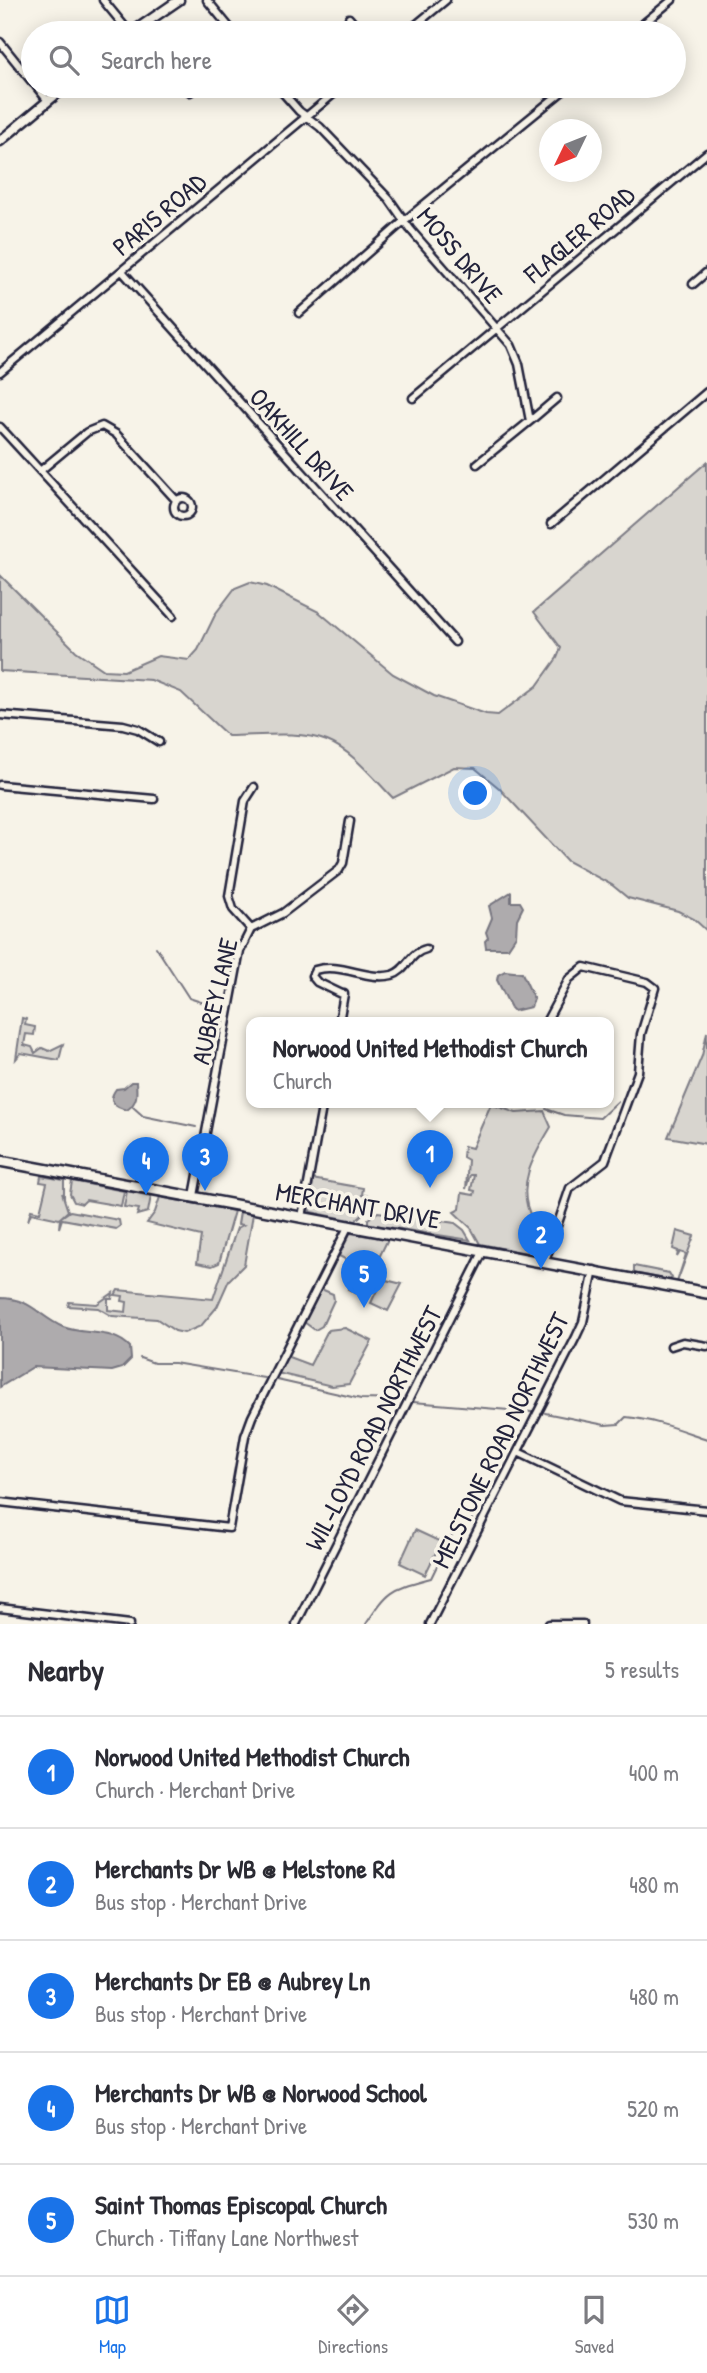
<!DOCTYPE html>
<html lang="en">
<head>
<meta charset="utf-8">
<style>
	body { margin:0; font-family:"Patrick Hand",sans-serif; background:#f2f2f3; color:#2b2b33 }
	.compass { position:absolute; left:539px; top:119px; width:63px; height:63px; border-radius:50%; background:#fff; box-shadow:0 4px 18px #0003; rotate:227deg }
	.you { position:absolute; left:476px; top:794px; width:24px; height:24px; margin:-18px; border:5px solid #fff; border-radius:50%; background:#1a73e8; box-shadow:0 0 0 10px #1a73e833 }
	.badge { display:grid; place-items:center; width:46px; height:46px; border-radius:50%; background:#1a73e8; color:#fff; font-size:23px; font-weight:700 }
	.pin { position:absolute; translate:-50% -58px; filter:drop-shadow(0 2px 4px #0008) }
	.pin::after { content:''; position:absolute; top:37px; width:24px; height:21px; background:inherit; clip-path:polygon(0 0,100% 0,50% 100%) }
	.popup { position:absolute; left:246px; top:1017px; width:368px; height:91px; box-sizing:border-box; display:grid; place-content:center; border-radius:14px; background:#fff; filter:drop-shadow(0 2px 5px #0005); font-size:23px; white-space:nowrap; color:#7c7c81 }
	.popup b { font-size:26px; color:#2b2b33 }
	.popup::after { content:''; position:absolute; left:50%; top:100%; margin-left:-14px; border:14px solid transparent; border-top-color:#fff }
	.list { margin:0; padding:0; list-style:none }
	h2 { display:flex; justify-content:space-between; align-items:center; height:91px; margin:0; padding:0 28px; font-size:30px }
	h2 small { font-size:23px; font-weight:400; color:#7c7c81 }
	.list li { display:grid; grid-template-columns:46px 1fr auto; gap:21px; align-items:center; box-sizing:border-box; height:112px; padding:0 28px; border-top:2px solid #e1e1e2 }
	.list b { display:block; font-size:26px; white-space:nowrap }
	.list p { margin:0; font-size:23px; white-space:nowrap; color:#7c7c81 }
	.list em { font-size:23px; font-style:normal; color:#7c7c81 }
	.icon { flex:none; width:38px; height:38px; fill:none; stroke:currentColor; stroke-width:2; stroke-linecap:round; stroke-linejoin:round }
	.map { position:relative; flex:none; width:707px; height:1624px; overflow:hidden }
	.search { position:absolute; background:#fff; box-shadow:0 4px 18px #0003; left:21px; right:21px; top:21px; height:77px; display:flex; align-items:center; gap:18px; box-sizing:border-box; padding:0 24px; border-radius:38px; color:#7c7c81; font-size:26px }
	.sheet { height:651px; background:#fff }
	nav { display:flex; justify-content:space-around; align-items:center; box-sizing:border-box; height:98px; border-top:2px solid #e1e1e2; background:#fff; font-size:19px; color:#7c7c81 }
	nav a { display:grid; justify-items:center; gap:4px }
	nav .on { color:#1a73e8 }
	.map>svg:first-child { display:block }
	.green { fill:#d8d5cf; stroke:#7d7c85; stroke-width:2 }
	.water { fill:#aeabad; stroke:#76747f; stroke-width:2 }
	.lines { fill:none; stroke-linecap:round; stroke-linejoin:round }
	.stream { stroke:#76747f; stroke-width:2 }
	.minor-casing { stroke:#22223b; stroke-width:11 }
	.tertiary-casing { stroke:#22223b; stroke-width:13 }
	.secondary-casing { stroke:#22223b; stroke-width:14 }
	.minor { stroke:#f7f3e8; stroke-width:6 }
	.tertiary { stroke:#f7f3e8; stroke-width:8 }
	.secondary { stroke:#f7f3e8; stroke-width:9 }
	.labels { text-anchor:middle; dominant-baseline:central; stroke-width:7; stroke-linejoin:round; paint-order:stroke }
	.street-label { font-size:26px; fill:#22223b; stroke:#f7f3e8 }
</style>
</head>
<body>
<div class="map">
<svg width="707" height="1624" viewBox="0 0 707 1624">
	<rect width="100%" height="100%" fill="#f7f3e8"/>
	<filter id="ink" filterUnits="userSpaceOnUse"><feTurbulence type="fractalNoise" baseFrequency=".0143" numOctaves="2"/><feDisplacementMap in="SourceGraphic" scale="14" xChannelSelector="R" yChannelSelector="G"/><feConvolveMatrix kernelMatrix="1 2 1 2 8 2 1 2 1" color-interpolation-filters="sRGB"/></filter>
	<g filter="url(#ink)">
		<path class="green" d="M707 462V931L694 919 678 911 628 898 612 885 567 861 499 788 475 768 454 767 393 798C374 779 353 751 327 741 298 730 258 736 228 736L181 692 151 680 0 671V575L76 651 104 670 124 671 158 656 189 660 198 650 216 613 235 588 250 582 267 586 319 612 393 674 434 696 486 714 498 715 537 686 557 658 561 648 534 612Z
			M22 1018 26 1019 25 1025 35 1027 34 1035 26 1034 24 1045 32 1047 35 1053 42 1048 49 1051 63 1044 59 1060 21 1053 16 1059Z
			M707 1032V1144L668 1137 702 1056Z
			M491 1104 516 1113 544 1111 551 1127C534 1155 514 1188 533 1220L527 1253 480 1244 471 1228 454 1212 460 1209 462 1193 474 1195 475 1191 471 1190 474 1175H470L466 1189 468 1160 463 1157 464 1146 472 1148Z
			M41 1176 64 1180V1199L62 1193 68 1211 59 1219 31 1213 28 1221 31 1210 40 1212 47 1183 40 1182Z
			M312 1179 363 1188 362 1195 369 1196 372 1205 355 1221 311 1212 307 1206Z
			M72 1181 124 1191 121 1206 86 1200 82 1204 74 1202 70 1194Z
			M127 1191 151 1196 148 1212 137 1215 139 1209 124 1207Z
			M160 1197 234 1211 219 1263 212 1266 197 1263 201 1236 147 1223 155 1212Z
			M70 1211 119 1220 120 1226 116 1229 62 1219 59 1228 60 1218Z
			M240 1212 253 1214 244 1265 229 1280 217 1307 201 1326 184 1333 175 1331 157 1319 112 1316 98 1308 68 1306 69 1302 97 1304 113 1293 112 1299H108V1310L126 1312 127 1302 122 1301 123 1296 115 1295 118 1290 213 1299 237 1228 243 1225 238 1224Z
			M378 1212 455 1223 464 1230 470 1240 368 1224V1219Z
			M677 1231 694 1236 677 1282 686 1254 680 1252 677 1257 678 1251 673 1249Z
			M350 1233 388 1239 370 1276 402 1284 388 1311 371 1303 377 1290 360 1282 356 1293 348 1289 359 1266 339 1256Z
			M634 1266 669 1273 672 1278 669 1280 634 1273Z
			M321 1289 333 1294 334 1300 322 1326 315 1330 304 1322Z
			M345 1328 372 1341 349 1384 332 1386 277 1373 286 1356 310 1365 328 1330Z
			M415 1530 441 1542 425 1575 400 1563Z"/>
		<path class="water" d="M511 892V902H520L523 907 517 919 516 936 508 948H486L485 941 488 938 486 932 492 918 489 906Z
			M505 971 522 973 534 999 531 1007 514 1011 511 1008 497 980 498 975Z
			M131 1082H136C137 1094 138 1102 127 1110 114 1107 107 1101 116 1089L124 1088Z
			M0 1298C31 1298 38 1316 63 1327 86 1336 112 1328 130 1347L131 1359 122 1368 112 1371 33 1367 0 1387Z"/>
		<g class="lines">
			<path class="stream" d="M156 947 189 998 219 1008
				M132 1106 143 1116 196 1127
				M546 1109 564 1115 600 1118 617 1102
				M140 1358 154 1363H174L264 1378
				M277 1380 361 1399 404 1400
				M413 1402 532 1412
				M545 1413 605 1425 619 1424 626 1417C656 1420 680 1430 707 1439
				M475 1512 486 1492
				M366 1624C390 1588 391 1589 431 1578L452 1535 472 1519"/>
			<defs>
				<path id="minor" d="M103 0 130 33
					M207 0 234 33
					M349 18 362 33
					M406 33 446 0
					M632 33 672 0
					M0 42 33 83
					M36 86 48 101
					M277 86 299 111 320 127 389 199 410 229 511 345 519 364 530 421 477 464
					M190 92 197 86
					M122 271 455 642
					M693 284 707 272
					M299 313 404 221 569 86
					M0 372 343 86
					M413 398 707 153
					M530 421 557 398
					M0 427 173 616
					M40 471 87 432 102 426 116 434 176 500
					M174 507a9 9 0 1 1 18 0a9 9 0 1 1-18 0Z
					M551 524 707 392
					M0 715 123 725 138 729 159 742
					M0 785 154 799
					M251 929 233 909 229 896 245 801 254 787
					M344 995 317 982 312 976 315 970C340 962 367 981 392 975 408 970 409 953 426 949
					M339 1022 344 994
					M194 1196 240 951 251 929 283 913 339 870 343 863 350 821
					M302 1217 323 1102
					M545 1261 570 1188 605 1161 638 1072 641 1034 655 988 647 982 584 967 569 979 546 1022
					M671 1346 683 1342 707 1346
					M518 1452 620 1501 707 1510
					M0 1502 229 1528 245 1436 252 1417 349 1225
					M0 1608 130 1624
					M296 1624 484 1250
					M430 1624 576 1337 583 1322 594 1270
					M549 1624H583"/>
				<path id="tertiary" d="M131 33 179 0
					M0 141 66 86"/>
				<path id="secondary" d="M0 1161 707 1293"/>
			</defs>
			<use href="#minor" class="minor-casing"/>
			<use href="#tertiary" class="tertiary-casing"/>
			<use href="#secondary" class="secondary-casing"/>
			<use href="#minor" class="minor"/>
			<use href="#tertiary" class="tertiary"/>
			<use href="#secondary" class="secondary"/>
		</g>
	</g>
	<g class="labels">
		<g class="street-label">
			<text transform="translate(159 214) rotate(-40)">PARIS ROAD</text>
			<text transform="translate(579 234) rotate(-40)">FLAGLER ROAD</text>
			<text transform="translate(460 255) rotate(50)">MOSS DRIVE</text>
			<text transform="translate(302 444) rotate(48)">OAKHILL DRIVE</text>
			<text transform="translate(214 1001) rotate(-77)">AUBREY LANE</text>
			<text transform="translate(358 1205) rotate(10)">MERCHANT DRIVE</text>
			<text transform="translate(373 1428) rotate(-63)">WIL-LOYD ROAD NORTHWEST</text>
			<text transform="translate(500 1440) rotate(-64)">MELSTONE ROAD NORTHWEST</text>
		</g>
	</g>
</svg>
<svg class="compass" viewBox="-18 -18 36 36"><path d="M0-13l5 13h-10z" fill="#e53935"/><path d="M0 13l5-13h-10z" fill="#7c7c81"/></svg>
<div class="you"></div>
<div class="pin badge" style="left:430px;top:1188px">1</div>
<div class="popup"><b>Norwood United Methodist Church</b>Church</div>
<div class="pin badge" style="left:541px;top:1269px">2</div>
<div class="pin badge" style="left:205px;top:1191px">3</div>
<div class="pin badge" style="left:146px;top:1195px">4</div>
<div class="pin badge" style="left:364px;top:1308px">5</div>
<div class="search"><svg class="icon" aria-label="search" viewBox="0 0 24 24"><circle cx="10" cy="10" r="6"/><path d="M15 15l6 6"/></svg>Search here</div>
</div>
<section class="sheet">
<h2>Nearby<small>5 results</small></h2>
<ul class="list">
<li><span class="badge">1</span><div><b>Norwood United Methodist Church</b><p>Church · Merchant Drive</p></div><em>400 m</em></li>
<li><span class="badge">2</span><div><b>Merchants Dr WB @ Melstone Rd</b><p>Bus stop · Merchant Drive</p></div><em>480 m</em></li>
<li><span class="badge">3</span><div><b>Merchants Dr EB @ Aubrey Ln</b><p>Bus stop · Merchant Drive</p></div><em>480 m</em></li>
<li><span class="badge">4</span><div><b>Merchants Dr WB @ Norwood School</b><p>Bus stop · Merchant Drive</p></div><em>520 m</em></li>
<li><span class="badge">5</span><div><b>Saint Thomas Episcopal Church</b><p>Church · Tiffany Lane Northwest</p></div><em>530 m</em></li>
</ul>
</section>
<nav>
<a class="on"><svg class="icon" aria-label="map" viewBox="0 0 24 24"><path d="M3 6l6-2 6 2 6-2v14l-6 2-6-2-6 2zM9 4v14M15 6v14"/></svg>Map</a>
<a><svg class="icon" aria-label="directions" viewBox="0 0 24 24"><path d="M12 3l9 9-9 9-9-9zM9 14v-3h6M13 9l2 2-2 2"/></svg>Directions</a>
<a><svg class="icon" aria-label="saved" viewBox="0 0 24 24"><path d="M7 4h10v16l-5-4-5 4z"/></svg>Saved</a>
</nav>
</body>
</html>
